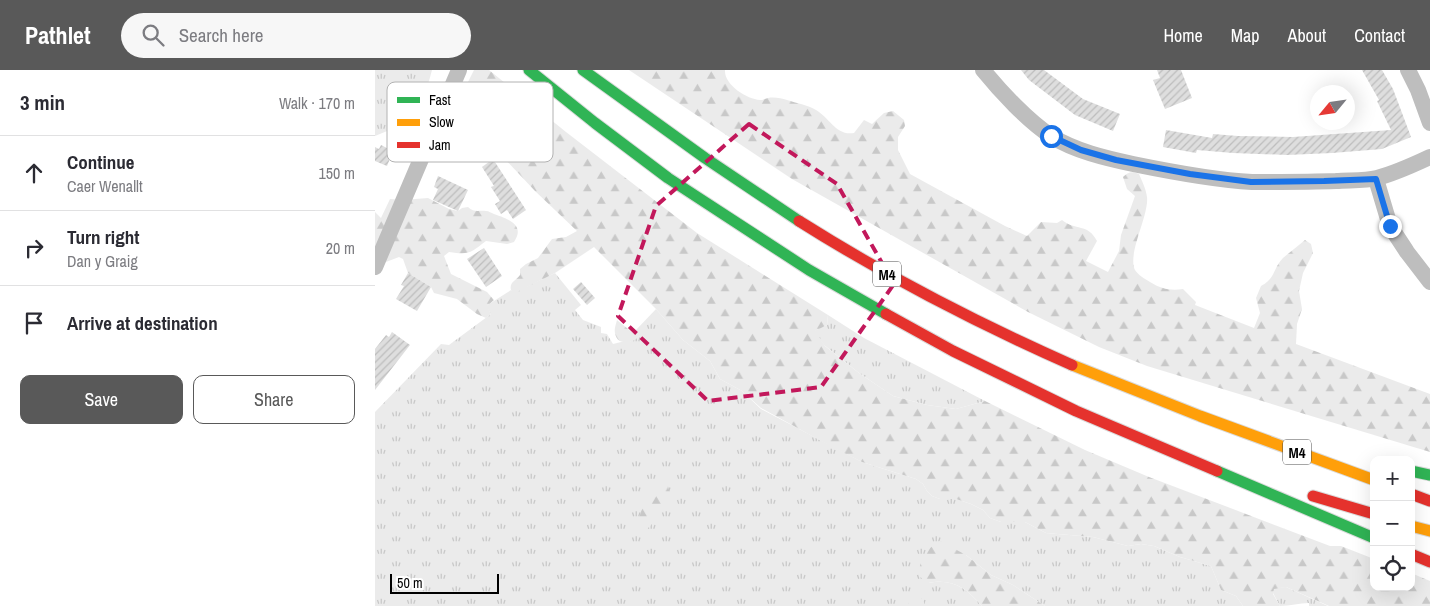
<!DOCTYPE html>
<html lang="en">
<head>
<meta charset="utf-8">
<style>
	body { margin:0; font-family:"Archivo Narrow",sans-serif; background:#f7f7f7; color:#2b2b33 }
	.controls { position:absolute; right:15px; bottom:15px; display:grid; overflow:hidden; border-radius:10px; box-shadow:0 5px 20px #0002 }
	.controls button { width:45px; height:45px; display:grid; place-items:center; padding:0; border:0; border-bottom:1px solid #e1e1e2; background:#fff; color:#2b2b33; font:25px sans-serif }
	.compass { position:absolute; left:935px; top:15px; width:45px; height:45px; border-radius:50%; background:#fff; box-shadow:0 5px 20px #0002; rotate:241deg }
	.scale { position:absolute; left:15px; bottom:12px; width:109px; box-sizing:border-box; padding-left:5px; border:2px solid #000; border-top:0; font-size:14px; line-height:18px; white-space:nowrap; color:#000; -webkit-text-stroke:4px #fff; paint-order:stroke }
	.stop { position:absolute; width:15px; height:15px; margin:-11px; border:4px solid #1a73e8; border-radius:50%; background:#fff }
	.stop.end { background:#1a73e8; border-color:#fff; box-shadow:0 1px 5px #0008 }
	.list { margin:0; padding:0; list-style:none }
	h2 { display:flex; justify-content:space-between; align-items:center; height:65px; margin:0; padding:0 20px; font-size:21px }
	h2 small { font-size:16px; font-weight:400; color:#7c7c81 }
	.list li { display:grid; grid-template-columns:32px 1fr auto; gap:15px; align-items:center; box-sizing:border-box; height:75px; padding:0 20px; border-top:1px solid #e1e1e2 }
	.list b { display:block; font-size:19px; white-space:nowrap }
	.list p { margin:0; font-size:16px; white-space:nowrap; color:#7c7c81 }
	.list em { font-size:16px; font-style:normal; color:#7c7c81 }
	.actions { display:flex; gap:10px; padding:15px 20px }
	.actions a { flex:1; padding:11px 0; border:1px solid #595959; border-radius:10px; text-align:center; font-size:18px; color:#595959 }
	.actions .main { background:#595959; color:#fff }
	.icon { flex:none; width:28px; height:28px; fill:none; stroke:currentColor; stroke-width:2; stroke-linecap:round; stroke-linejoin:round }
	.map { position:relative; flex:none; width:1055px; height:536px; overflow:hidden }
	header { display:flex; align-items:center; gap:30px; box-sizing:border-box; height:70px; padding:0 25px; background:#595959; color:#fff }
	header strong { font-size:24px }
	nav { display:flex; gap:28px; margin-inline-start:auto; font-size:18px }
	.search { width:350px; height:45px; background:#f7f7f7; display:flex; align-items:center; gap:12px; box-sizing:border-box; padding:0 18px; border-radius:28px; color:#7c7c81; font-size:19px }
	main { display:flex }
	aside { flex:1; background:#fff }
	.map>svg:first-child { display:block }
	.grass { fill:url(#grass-tufts) }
	.forest { fill:url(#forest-firs) }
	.building { fill:url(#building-hatch) }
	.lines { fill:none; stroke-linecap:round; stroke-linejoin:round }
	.fast-casing { stroke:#dbdbdb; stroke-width:13 }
	.slow-casing { stroke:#dbdbdb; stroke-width:13 }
	.jam-casing { stroke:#dbdbdb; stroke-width:13 }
	.street { stroke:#bebebe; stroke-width:16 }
	.fast { stroke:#30b455; stroke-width:11 }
	.slow { stroke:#ff9f0a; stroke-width:11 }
	.jam { stroke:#e5322d; stroke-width:11 }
	.route { stroke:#1a73e8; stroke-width:6 }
	.marked { fill:none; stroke:#c2185b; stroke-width:4; stroke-dasharray:10 6; stroke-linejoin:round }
	.labels { text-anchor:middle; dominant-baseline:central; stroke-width:4; stroke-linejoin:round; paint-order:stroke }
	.shield { fill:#fff; stroke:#4c4c4c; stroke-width:1 }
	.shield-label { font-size:15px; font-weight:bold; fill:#000 }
	.key { fill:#fff; stroke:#b2b2b2; stroke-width:1 }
	.key-label { font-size:14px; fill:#000 }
</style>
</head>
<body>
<header>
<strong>Pathlet</strong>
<div class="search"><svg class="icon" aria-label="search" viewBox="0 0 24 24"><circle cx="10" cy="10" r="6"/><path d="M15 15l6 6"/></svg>Search here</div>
<nav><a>Home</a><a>Map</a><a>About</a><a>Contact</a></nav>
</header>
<main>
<aside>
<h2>3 min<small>Walk · 170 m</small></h2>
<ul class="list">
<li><svg class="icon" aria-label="ahead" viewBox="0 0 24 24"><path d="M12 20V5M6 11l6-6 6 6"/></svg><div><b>Continue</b><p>Caer Wenallt</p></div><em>150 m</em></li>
<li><svg class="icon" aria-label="right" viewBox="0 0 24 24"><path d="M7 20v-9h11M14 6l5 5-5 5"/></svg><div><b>Turn right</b><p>Dan y Graig</p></div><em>20 m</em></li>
<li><svg class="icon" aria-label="arrive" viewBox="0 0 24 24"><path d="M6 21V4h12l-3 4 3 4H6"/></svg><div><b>Arrive at destination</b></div></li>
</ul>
<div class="actions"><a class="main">Save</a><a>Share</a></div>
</aside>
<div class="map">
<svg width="1055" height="536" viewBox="0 0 1055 536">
	<defs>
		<pattern id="grass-tufts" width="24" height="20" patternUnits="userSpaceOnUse" patternTransform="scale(1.25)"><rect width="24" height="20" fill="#ebebeb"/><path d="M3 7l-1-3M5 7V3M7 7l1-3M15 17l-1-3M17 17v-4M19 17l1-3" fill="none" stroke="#c8c8c8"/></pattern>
		<pattern id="forest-firs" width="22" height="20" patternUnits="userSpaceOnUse" patternTransform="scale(1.25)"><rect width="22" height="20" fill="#ebebeb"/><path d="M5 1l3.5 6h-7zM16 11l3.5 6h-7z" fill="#c8c8c8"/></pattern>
		<pattern id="building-hatch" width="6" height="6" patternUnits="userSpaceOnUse" patternTransform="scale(1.25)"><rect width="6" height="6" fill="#dedede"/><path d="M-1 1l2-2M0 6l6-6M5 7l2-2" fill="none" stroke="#bdbdbd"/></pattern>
	</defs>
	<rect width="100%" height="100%" fill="#fff"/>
	<path class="grass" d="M0 0H57L54 11 47 22 12 41 17 59 0 66Z
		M180 203 206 235 200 240 208 250 226 257V263L232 264 238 274 246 272H255L263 262 261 260 281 239 308 270 335 291 345 309 367 321 386 339 487 392 541 409 548 414 552 421 557 426 565 429H581L596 434 608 440 615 448 626 452H650L671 463 718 467 753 476 766 474 779 476 805 487 836 496 846 520 861 526 868 536H670L638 515 616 505 591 485 553 513C578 508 591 518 607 536H0V342L66 274 74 275 78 272 116 244 111 236 136 220 140 222Z
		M453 245 489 268 610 331 581 339 552 335 518 326 484 303 449 275 439 261 452 255Z
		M911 517 953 536H934V533C924 533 916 536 905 536L898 523 899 518Z"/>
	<path class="forest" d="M99 0H114L191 62 322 163 453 245 452 255 440 261 450 276 484 303 518 326 552 335 581 339 610 331 710 380 774 407 955 476H966L999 489V517H1036V503L1055 511V536H954L911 517 899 519 898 524 905 536H868L861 526 846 520 836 496 805 487 779 476 766 474 753 476 718 467 671 463 650 452H626L615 448 608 440 596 434 581 429H565L557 426 552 421 548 414 541 409 487 392 457 377 386 338 367 321 345 309 335 291 308 270 281 239 219 177 180 203 140 223 136 220C134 212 141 211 145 205V199L151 194 163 188 177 169 191 167 202 161 160 121 82 38 85 28Z
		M254 0H350C349 15 372 29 385 30 388 30 390 29 393 28 399 27 406 28 412 30 421 33 433 35 441 40 455 48 461 66 479 63L489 50 497 54 509 43 518 41 529 50 530 56 523 67V80L535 104 630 156 652 166 666 152 682 153 687 150C700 161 713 153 722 171L711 191 733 202 744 181 746 165 760 126 752 119 748 107C753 102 757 101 764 104 767 111 771 119 772 127 774 146 752 184 760 200 763 205 770 209 775 212 786 219 796 221 808 219L821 232 820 235 879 258 885 243 881 228 886 216C901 208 898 198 908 188 915 182 923 176 930 170L936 174 938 183 928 203 924 221 927 239 922 254 921 274 1055 324V382L772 296 724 277 653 242 417 109Z
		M53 128 74 139 83 141 87 138 93 137C99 143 104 140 111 141 114 141 116 143 119 144 132 149 151 154 139 172L132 174 111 171C95 183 95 185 74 182L69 186 76 204 112 222 119 230 112 236 116 244 111 248 102 244 82 229 59 223 56 217 33 203 28 189 24 187 11 192H2L0 197V142L6 148 15 129 28 130Z
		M242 250 258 263 261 260 264 266C258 274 242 276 240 263 239 259 241 254 242 250Z
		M287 414 293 416 295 424C289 438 282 450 271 460L265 458C261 442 274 421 287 414Z
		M565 471 591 485 616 505 638 515 670 536H607C591 518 578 508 553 513L544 506C545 487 550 480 565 471Z
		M543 524 549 532V536H532L535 529Z"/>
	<path class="building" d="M646 0H669L708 29 745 44 738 61 700 45 654 10Z
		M782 0H806L817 28 790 39 778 10 785 8Z
		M987 0H1007L1018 19 1036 67 1007 79 957 83 912 85 858 83 822 80 821 83 788 77 791 60 837 68 838 64 863 66 918 67 1016 60 1002 31 1004 30Z
		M6 75 18 81 12 96 0 91V77L4 79Z
		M118 89 151 140 138 149 132 140 126 144 120 134 125 131 116 117 119 116 107 97Z
		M63 106 93 120 83 141 58 130 63 119 59 117Z
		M109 178 127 206 111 217 92 189Z
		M33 203 56 217 42 241 21 229 29 216 26 215Z
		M206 212 220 228 212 235 198 219Z
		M17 262 35 275 0 320V279L11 265 14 267Z"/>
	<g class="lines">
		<defs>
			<path id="fast" d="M154 0 220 53 293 108 434 200 511 244
				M208 0 330 88 424 151
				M842 401 999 468
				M1036 401 1055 405"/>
			<path id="slow" d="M697 295 825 346 999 410
				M1036 456 1055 461"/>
			<path id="jam" d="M424 151C511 206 602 253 697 295
				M511 244 578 281 701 341 842 401
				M1036 424 1055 431
				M938 426 999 444
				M1036 484 1055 492"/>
		</defs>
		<use href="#fast" class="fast-casing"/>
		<use href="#slow" class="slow-casing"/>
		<use href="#jam" class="jam-casing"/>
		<path class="street" d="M608 0C625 21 653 51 676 66 700 81 730 88 758 94 797 102 838 110 877 112 905 112 933 112 961 111 974 110 990 111 1002 108 1021 103 1038 95 1055 87
			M1033 0 1043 20 1055 53
			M1001 109 1015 156 1032 182 1055 212
			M0 197 84 0"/>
		<use href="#fast" class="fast"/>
		<use href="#slow" class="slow"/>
		<use href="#jam" class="jam"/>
	</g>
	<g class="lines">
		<path class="route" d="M676 66 706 80 741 90 815 104 876 112 949 111 1001 109 1015 156"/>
	</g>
	<path class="marked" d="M374 54 462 114 519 214 446 317 333 331 243 246 281 136Z"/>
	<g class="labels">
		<g class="shield">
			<rect x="498" y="191.5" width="28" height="25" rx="4"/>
			<rect x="908" y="369.5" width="28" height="25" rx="4"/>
		</g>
		<g class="shield-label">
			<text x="512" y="204">M4</text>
			<text x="922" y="382">M4</text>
		</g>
	</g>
	<rect x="12" y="12" width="166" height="80" rx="8" class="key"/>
	<rect x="22" y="27" width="23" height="6" fill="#30b455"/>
	<rect x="22" y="49" width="23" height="7" fill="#ff9f0a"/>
	<rect x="22" y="72" width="23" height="6" fill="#e5322d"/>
	<g class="key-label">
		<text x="54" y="35">Fast</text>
		<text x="54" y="57">Slow</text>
		<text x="54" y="80">Jam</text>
	</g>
</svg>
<div class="controls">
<button>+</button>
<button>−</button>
<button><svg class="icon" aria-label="locate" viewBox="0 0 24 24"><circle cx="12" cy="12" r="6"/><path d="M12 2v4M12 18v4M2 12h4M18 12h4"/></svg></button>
</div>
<svg class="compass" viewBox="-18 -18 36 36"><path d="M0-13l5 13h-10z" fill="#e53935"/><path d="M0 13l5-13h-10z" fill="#7c7c81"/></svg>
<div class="scale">50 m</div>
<div class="stop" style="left:676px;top:66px"></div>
<div class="stop end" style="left:1015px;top:156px"></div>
</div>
</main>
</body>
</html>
